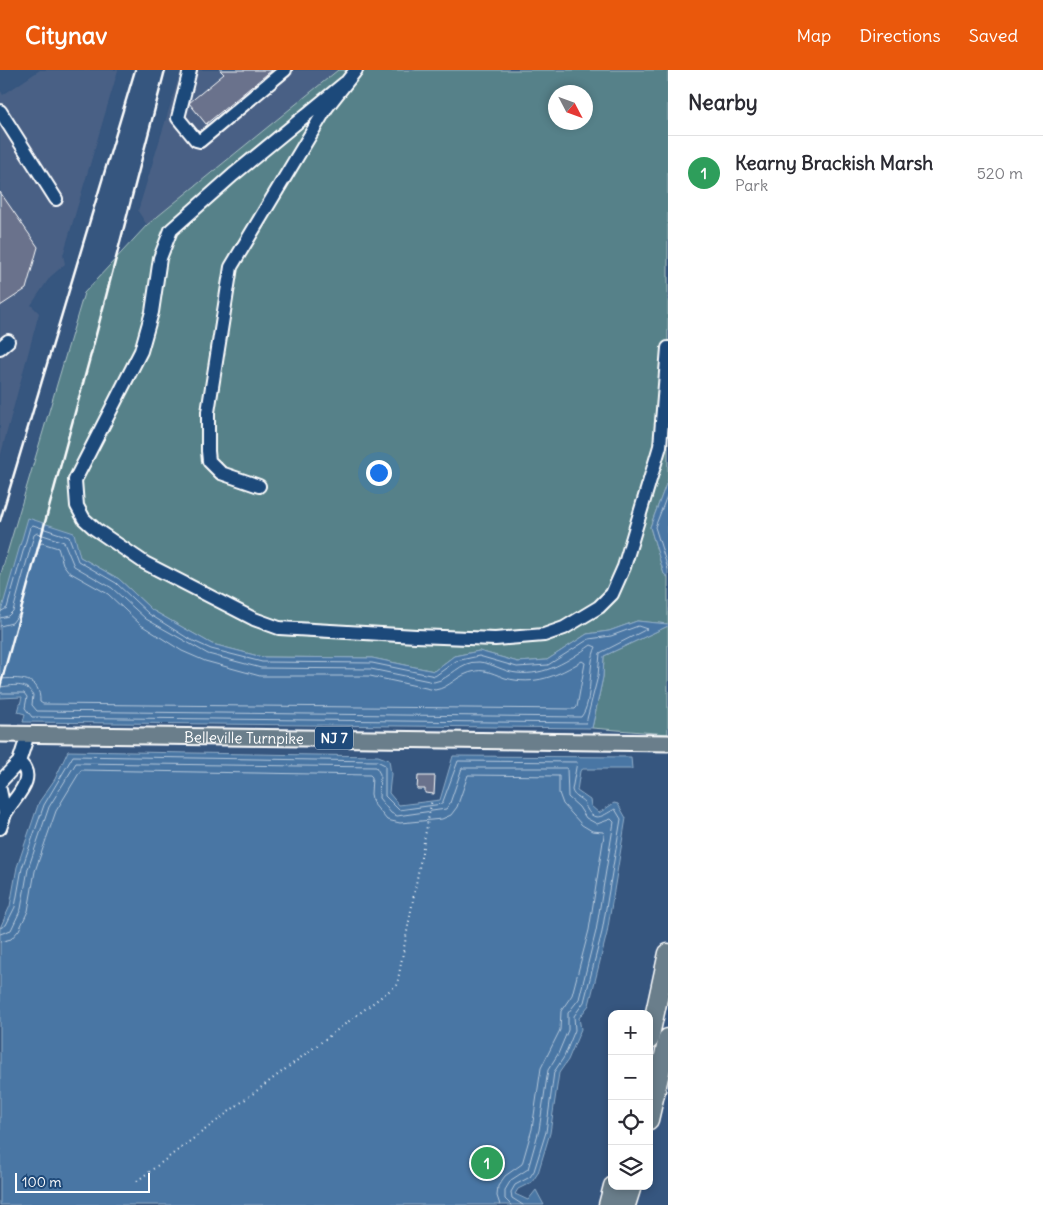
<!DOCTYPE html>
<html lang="en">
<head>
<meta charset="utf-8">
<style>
	body { margin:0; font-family:Delius,sans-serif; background:#f2f2f3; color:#2b2b33 }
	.controls { position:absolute; right:15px; bottom:15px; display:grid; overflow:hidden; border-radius:10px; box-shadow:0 2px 8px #0003 }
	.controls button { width:45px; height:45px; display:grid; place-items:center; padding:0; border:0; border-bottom:1px solid #e1e1e2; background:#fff; color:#2b2b33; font:25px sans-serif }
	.compass { position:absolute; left:548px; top:15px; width:45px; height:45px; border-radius:50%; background:#fff; box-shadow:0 2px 8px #0003; rotate:131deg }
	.scale { position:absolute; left:15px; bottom:12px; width:135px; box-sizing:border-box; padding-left:5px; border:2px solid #fff; border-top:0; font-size:14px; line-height:18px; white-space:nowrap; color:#fff; -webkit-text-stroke:4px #1f4a7a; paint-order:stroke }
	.you { position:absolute; left:378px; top:402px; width:18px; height:18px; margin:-12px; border:4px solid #fff; border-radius:50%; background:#1a73e8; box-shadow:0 0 0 8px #1a73e833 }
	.badge { display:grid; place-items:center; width:32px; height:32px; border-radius:50%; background:#ea580c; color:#fff; font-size:16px; font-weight:700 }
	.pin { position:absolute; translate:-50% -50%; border:2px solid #fff; box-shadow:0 1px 5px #0006 }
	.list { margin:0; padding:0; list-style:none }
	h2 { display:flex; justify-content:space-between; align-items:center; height:65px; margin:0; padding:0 20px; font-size:21px }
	h2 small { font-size:16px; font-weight:400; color:#7c7c81 }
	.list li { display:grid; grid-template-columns:32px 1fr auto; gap:15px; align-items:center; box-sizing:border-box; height:75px; padding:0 20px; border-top:1px solid #e1e1e2 }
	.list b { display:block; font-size:19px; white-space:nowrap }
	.list p { margin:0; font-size:16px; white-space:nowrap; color:#7c7c81 }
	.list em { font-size:16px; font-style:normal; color:#7c7c81 }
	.icon { flex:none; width:28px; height:28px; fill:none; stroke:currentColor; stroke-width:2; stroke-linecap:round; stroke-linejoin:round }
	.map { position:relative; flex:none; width:668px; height:1135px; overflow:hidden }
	header { display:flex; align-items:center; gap:30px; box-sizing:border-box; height:70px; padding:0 25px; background:#ea580c; color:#fff }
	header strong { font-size:24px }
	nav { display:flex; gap:28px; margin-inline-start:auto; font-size:18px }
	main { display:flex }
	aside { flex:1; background:#fff }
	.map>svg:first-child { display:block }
	.built { fill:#4a6185 }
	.green { fill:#568189; stroke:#aac0c4; fill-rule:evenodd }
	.water { fill:#4876a4; stroke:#91adc8 }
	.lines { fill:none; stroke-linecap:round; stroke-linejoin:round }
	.shore { stroke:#b6c8db; stroke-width:1 }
	.building { fill:#6a728c; stroke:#fff }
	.minor-casing { stroke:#fff; stroke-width:16 }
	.major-casing { stroke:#fff; stroke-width:19 }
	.highway-casing { stroke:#fff; stroke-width:21 }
	.path { stroke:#fff; stroke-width:2; stroke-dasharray:1 4; stroke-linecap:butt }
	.minor { stroke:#1f4a7a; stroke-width:12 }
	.major { stroke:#6b7e8b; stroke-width:15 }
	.highway { stroke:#6b7e8b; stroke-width:18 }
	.rail { stroke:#fff; stroke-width:2.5 }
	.labels { text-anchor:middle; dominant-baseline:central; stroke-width:4.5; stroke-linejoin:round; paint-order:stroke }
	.shield { fill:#1f4a7a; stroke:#bcc9d7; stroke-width:1 }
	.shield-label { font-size:14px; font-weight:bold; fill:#fff }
	.street-label { font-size:15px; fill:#fff; stroke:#1f4a7a }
</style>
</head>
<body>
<header>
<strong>Citynav</strong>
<nav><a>Map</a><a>Directions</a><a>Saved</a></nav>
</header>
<main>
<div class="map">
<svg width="668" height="1135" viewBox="0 0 668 1135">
	<rect width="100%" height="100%" fill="#36567f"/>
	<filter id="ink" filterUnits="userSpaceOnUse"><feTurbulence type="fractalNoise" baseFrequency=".02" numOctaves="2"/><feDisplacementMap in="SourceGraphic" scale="10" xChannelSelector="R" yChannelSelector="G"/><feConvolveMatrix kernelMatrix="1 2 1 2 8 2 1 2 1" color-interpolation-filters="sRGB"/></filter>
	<g filter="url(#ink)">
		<path class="built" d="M40 0H118L63 185 65 194 50 207 31 235 39 243 0 387V20L3 25Z
			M181 0H338L147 155 138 141Z"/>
		<path class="green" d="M338 0H668V409L650 457 664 504 668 507V554L637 551 609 561 587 564 547 590 518 592 479 581 454 586 434 601 372 588 262 587 212 574 152 540 119 509 80 487 0 545V507L84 223 147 155ZM556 22H586V52H556Z
			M668 556V664L592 658 603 607 604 586Z"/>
		<path class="water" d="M668 409V507L664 504 650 457Z
			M28 448 74 463 80 487 119 509 152 540 212 574 262 587 372 588 434 601 454 586 479 581 518 592 547 590 587 564 609 561 637 551 668 554V556L604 586 603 607 592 658 23 652 25 644 18 642 22 627 0 628V545Z
			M68 681 378 686 389 690 391 704 389 723 399 735 440 730 453 686 631 687 632 699H583L580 701 577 721 590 730 591 736 599 743 614 733 618 734 626 748 607 863 589 935 579 948 581 959 568 990 559 1003 550 1063 538 1103 532 1112 518 1119 515 1124 528 1130 536 1120 544 1135H0V858L10 836 17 797 39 732 55 709Z"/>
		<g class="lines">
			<path class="shore" d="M668 423 655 457 668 499
				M0 542 7 538 30 457 33 455 69 467 78 491 116 513 149 544 189 569 211 579 262 592 372 593 435 606 456 591 479 586 517 597 548 595 589 569 611 566 638 556 647 559 600 583 598 606 586 653 32 647 25 638 27 627 24 623H0
				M0 548 8 546 13 541 34 465 37 463 64 472 74 496 112 518 146 549 208 584 261 598 371 599 434 612C451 609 459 591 479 592 492 593 504 602 517 603 546 606 568 591 591 575L596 577C587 595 594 631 581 647L37 641 32 635 33 625C26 611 12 616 0 617
				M0 556 12 553 19 544 40 474 42 473 58 478 63 494 69 502 108 524 141 555 182 581 205 591 260 606H370L435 620C450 618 457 604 476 601 485 599 497 605 505 608 535 616 557 606 582 591L585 593 577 637 575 639 43 634 40 632C41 606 19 608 0 609
				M0 858 6 855 15 837 22 798 44 735 73 686 377 691 385 695V726L399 740 442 734 458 691 577 692 572 720C574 727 579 727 584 732 585 733 586 738 587 739 595 754 605 744 615 739L621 749 602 862 584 932 574 946 575 960 564 987 554 1002 546 1062 534 1101 530 1107 515 1115 511 1122 512 1128 523 1135
				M0 864 11 860 21 839 28 799 49 737 76 693 376 697 380 704 379 728 391 743 397 746 446 739 450 733 462 698H567L568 727 579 737 586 748 597 754 611 749 614 752 596 861 579 929 568 943V960L558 984 548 1000 539 1060 528 1099 511 1110 505 1120V1129L511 1135
				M0 872 11 869 19 860 28 841 35 801 56 741 81 700 370 705 372 707 371 724 373 733 387 750 400 753 442 749 451 745 457 737 468 705 559 706V723L563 734 582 755 592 761 603 762 604 765 589 860 572 925 561 941 560 960 541 998 532 1059 522 1094 505 1106 498 1116 497 1126 500 1135"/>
		</g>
		<path class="building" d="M220 0H272L206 54 189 33 224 4Z
			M0 122 38 177 26 219 0 236Z
			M418 706H435L434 724 425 723V719H417Z"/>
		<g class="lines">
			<defs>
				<path id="minor" d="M190 0 178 48 196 70 200 71 285 0
					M345 13 233 105 171 160 160 188 152 242 141 281 75 410 77 436 84 449 95 459 145 493 254 549 279 558 416 566 495 569 544 565 564 558 599 537 612 524 624 497 660 376 668 278
					M0 41 56 129
					M0 278 8 271
					M259 416 221 403 209 391 208 381V342L231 197 327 37 356 0
					M0 712 19 692 28 664
					M0 720 5 744 0 758
					M5 744C13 728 39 709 19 692"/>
				<g id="major">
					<path id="s1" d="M0 664 668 673"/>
				</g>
				<path id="highway" d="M649 970 668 883
					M649 1050 668 968
					M608 1135 613 1116
					M626 1135 632 1116"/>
			</defs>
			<use href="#minor" class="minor-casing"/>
			<use href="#major" class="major-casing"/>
			<use href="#highway" class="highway-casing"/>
			<path class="path" d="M137 1111 397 915 432 729"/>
			<use href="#minor" class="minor"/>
			<use href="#major" class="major"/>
			<use href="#highway" class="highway"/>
			<path class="rail" d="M0 451 135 0
				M0 617 91 284 165 0"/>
		</g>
	</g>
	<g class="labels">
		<rect class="shield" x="315" y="656.5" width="38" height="23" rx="4"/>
		<g class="shield-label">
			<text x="334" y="668">NJ 7</text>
		</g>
		<g class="street-label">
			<text stroke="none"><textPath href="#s1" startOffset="244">Belleville Turnpike</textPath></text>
		</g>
	</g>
</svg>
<div class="controls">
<button>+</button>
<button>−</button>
<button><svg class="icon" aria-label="locate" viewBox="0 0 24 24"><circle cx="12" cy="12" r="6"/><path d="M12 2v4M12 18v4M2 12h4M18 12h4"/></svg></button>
<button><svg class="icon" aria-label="layers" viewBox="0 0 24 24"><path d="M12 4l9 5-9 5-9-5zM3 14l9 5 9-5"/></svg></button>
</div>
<svg class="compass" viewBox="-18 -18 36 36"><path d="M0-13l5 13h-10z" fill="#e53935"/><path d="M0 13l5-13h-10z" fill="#7c7c81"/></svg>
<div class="scale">100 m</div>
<div class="you"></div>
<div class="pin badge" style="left:487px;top:1093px;background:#2e9e5b">1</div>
</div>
<aside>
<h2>Nearby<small></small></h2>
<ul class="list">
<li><span class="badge" style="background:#2e9e5b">1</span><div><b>Kearny Brackish Marsh</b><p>Park</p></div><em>520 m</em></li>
</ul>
</aside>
</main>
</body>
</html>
